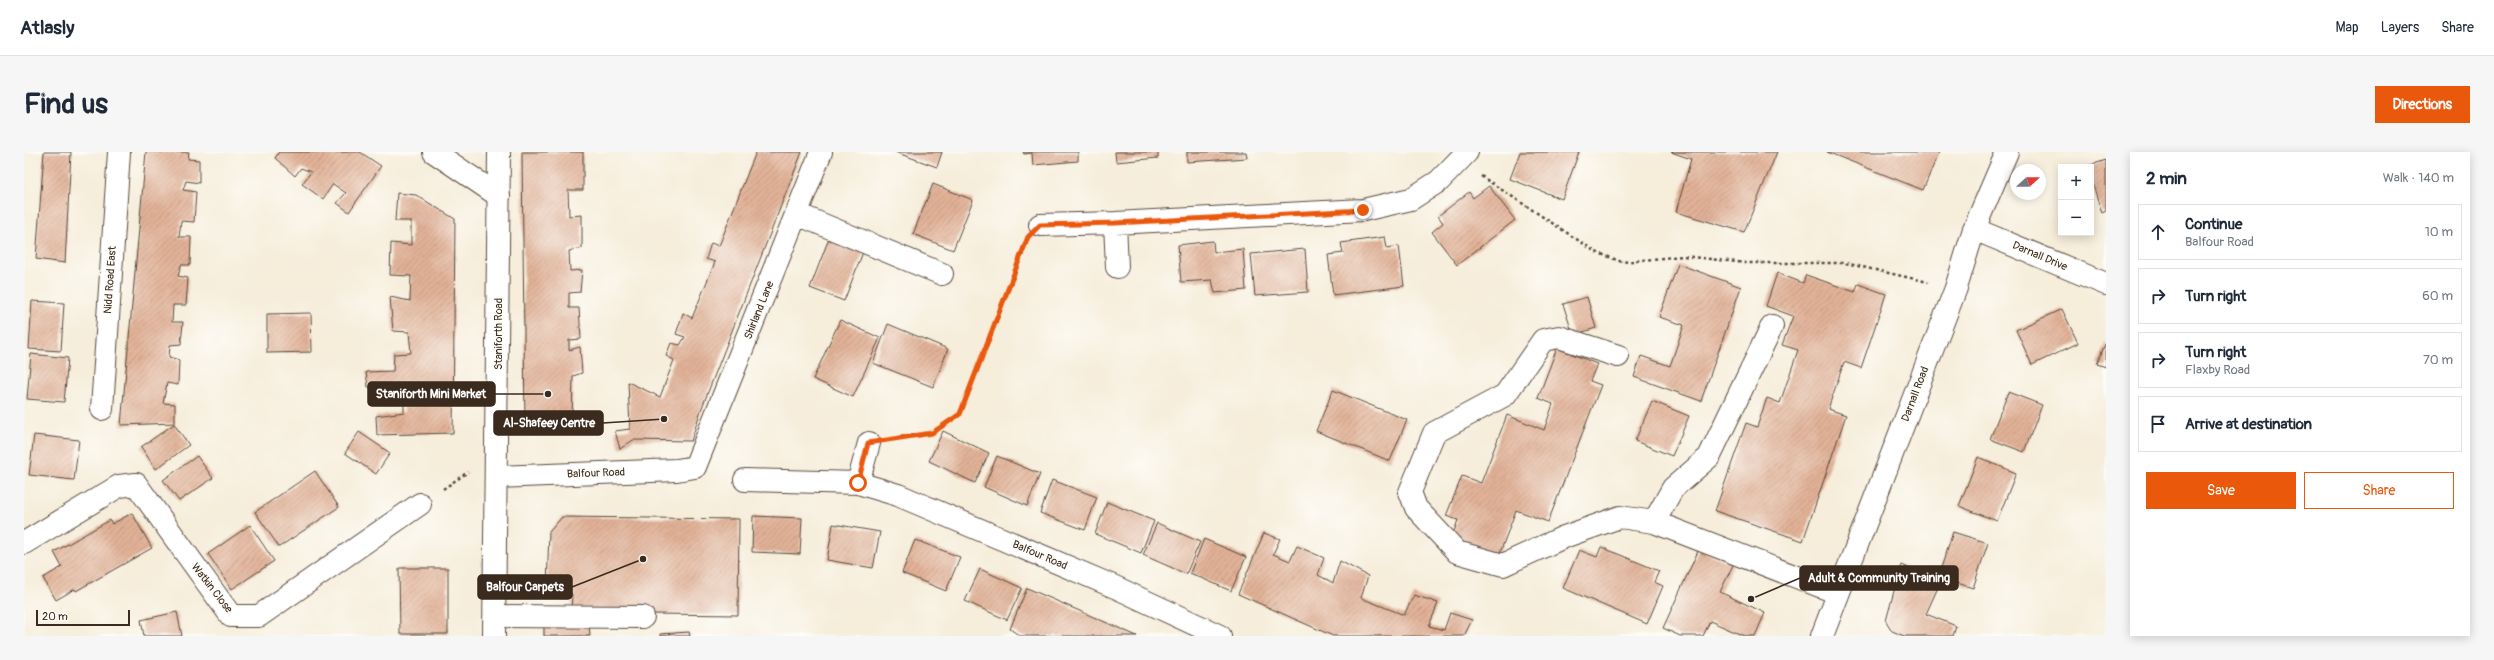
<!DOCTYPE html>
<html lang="en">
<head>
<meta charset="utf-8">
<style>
	body { margin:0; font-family:Pangolin,sans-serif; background:#f6f6f7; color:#1f2937 }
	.controls { position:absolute; right:12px; top:12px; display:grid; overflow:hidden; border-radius:0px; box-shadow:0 2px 10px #0003 }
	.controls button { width:36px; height:36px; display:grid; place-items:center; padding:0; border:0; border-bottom:1px solid #e0e1e3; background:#fff; color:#1f2937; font:20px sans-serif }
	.compass { position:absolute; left:1986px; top:12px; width:36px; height:36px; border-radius:50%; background:#fff; box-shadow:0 2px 10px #0003; rotate:68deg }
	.scale { position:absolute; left:12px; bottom:10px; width:94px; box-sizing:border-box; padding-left:4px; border:2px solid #3b2a1e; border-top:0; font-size:11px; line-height:14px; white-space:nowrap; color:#3b2a1e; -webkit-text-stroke:3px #fdfcf7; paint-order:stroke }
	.stop { position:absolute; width:12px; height:12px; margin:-9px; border:3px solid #ea580c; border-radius:50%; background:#fff }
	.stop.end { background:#ea580c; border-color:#fff; box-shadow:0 1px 4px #0008 }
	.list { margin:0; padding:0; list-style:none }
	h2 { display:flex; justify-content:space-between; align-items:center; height:52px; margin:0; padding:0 16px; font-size:17px }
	h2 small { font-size:13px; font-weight:400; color:#747a83 }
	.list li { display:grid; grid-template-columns:26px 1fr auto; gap:12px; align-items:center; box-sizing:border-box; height:56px; margin:0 8px 8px; padding:0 8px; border:1px solid #e0e1e3; border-radius:0px }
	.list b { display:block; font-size:15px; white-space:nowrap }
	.list p { margin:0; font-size:13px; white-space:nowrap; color:#747a83 }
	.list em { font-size:13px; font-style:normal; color:#747a83 }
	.actions { display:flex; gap:8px; padding:12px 16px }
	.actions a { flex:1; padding:9px 0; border:1px solid #ea580c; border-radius:0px; text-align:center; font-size:14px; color:#ea580c }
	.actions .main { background:#ea580c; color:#fff }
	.icon { flex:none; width:22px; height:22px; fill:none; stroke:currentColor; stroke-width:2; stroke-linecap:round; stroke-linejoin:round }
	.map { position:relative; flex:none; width:2082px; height:484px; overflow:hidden; border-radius:0px }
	header { display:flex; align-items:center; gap:24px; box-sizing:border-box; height:56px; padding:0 20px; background:#fff; border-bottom:1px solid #e0e1e3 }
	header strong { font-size:19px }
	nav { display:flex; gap:22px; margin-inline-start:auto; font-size:14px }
	.intro { display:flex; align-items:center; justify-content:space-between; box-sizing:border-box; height:96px; padding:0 24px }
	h1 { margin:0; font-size:28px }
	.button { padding:10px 18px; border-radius:0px; background:#ea580c; color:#fff; font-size:14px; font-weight:700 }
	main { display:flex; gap:24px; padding:0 24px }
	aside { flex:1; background:#fff; border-radius:0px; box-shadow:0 2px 10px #0003 }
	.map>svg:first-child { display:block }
	.building { fill:url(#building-hatch) }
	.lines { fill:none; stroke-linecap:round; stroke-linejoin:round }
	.minor-casing { stroke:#57473a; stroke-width:24 }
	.major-casing { stroke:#57473a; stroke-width:24 }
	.path { stroke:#57473a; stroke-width:2.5; stroke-dasharray:3 3; stroke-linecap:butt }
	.minor { stroke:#fff; stroke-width:22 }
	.major { stroke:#fff; stroke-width:22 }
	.route { stroke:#ea580c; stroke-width:5 }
	.labels { text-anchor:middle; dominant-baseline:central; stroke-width:3; stroke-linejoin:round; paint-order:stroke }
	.street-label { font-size:11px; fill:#3b2a1e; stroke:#fdfcf7 }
	.leader { fill:none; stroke:#3b2a1e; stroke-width:1.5 }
	.callout-dot { fill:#3b2a1e; stroke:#fdfcf7; stroke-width:1.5 }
	.callout { fill:#3b2a1e; stroke:#3b2a1e; stroke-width:1.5 }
	.callout-label { font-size:12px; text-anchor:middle; font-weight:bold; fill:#fff }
</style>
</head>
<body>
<header>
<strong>Atlasly</strong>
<nav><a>Map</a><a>Layers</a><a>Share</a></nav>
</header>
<div class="intro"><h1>Find us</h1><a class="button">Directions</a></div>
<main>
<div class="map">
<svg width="2082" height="484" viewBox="0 0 2082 484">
	<defs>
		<pattern id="building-hatch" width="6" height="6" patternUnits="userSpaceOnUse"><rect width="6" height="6" fill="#e2b297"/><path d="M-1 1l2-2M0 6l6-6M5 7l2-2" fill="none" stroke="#b8917b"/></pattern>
	</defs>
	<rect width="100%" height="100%" fill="#fdfcf7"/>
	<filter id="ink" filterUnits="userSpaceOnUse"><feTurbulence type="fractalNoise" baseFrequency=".025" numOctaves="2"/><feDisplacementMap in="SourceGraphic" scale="8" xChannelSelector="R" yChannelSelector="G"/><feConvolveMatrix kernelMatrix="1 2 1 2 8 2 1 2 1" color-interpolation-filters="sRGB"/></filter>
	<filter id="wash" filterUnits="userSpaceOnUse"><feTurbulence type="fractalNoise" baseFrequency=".012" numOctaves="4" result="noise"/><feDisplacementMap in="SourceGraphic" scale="16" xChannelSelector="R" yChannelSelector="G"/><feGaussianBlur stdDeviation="0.9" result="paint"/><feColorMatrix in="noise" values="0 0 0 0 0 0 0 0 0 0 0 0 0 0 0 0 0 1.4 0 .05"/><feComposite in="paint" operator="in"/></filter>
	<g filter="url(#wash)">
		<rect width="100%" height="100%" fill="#f6edda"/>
		<g id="blocks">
			<path class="building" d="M20 0H47L41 111 12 107Z
				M122 0H165L164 7 175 8V31L162 29 159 38 172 40 170 70 157 69 155 85H167L166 113H157L154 124 164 126 162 153H149L148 170H159L157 192 146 193 145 205 155 208 154 233 143 231 139 251 151 252V271L97 273Z
				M255 0H336L357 14 325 60 313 51 322 41 309 32 299 47 278 32 287 20 277 16 271 24 251 6Z
				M498 0H559V38H544L545 64 558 63V96L545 99 546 119 558 118 556 140 545 141V156H555L557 187 545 188V198L556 195 558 221 549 224 548 269 501 271Z
				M732 0H778L677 258 667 289 609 288 596 297 591 279 606 277 604 230 636 245 650 208 642 204 647 191 656 193 661 185 652 182 659 161 668 166 691 110 682 107 687 91 695 94Z
				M871 0H918L913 15Z
				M999 0H1054V9L1009 13 1008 1 1000 2Z
				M1091 0H1134V6L1092 10Z
				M1163 0H1222L1223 6 1163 10Z
				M1496 0H1555L1538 47 1486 27Z
				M1647 0H1753L1720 80 1652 60 1667 7Z
				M1803 0H1915L1899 38Z
				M2082 8V59L2078 61 2067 27V15H2061Z
				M909 32 949 48 929 98 889 82Z
				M1465 34 1491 68 1433 113 1408 80 1419 71 1414 64 1445 40 1449 46Z
				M373 41 392 43 431 67 429 281 353 283 352 264 380 260V236L344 235 342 220 369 219 370 202 387 201 385 180 369 179 366 145 386 149 387 124 366 123 367 91 387 93V69H371Z
				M807 81 841 95 820 149 786 136Z
				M1361 85 1363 96 1375 94 1380 134 1309 143 1304 103 1319 101 1317 91Z
				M1189 89 1190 100 1219 97 1222 138 1191 141 1188 128 1157 130 1154 93Z
				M1281 97 1284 140 1231 144 1227 102Z
				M1654 112 1717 135 1677 249 1610 225 1617 204 1646 214 1660 173 1635 165Z
				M1753 121 1779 131 1782 123 1831 140 1834 132 1862 142 1837 216 1820 210 1804 257 1822 263 1779 389 1691 359 1722 271 1733 275 1743 246 1756 251 1774 198 1758 193 1769 164 1742 154Z
				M1563 145 1572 176 1549 183 1539 152Z
				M8 149 40 151 37 199 5 197Z
				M2038 157 2054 191 2008 213 1992 178Z
				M287 161 288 200 243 201V162Z
				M816 168 856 186 829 245 789 227Z
				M864 172 924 197 909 235 849 211Z
				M2082 190V215L2073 212Z
				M1533 196 1573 212 1566 229 1577 233 1524 370 1492 358 1474 406 1427 388 1434 368 1422 364 1438 324 1457 331 1483 263 1520 278 1529 252 1514 246Z
				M7 202 44 206 40 250 3 247Z
				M1309 238 1383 268 1366 309 1292 279Z
				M1984 240 2018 253 2000 300 1966 287Z
				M1628 249 1665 264 1648 304 1611 289Z
				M150 272 165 293 132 317 117 295Z
				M919 279 965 301 951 331 905 309Z
				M335 280 366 301 352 322 321 301Z
				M10 283 55 288 50 328 5 323Z
				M173 304 189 326 155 349 139 328Z
				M973 304 1016 322 1003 354 960 335Z
				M1954 305 1992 321 1973 369 1935 354Z
				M291 319 315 355 255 395 231 360Z
				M1028 328 1073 345 1061 378 1016 361Z
				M1083 350 1130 369 1117 401 1071 382Z
				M108 361 128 396 52 439 51 437 32 448 19 426 38 415 30 400 86 368 88 372Z
				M729 364 778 366 776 402 728 400Z
				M538 365 715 367 714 463 547 461 548 442 531 441 523 435 525 380Z
				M1133 371 1176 390 1162 422 1119 403Z
				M809 372 856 380 849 416 803 408Z
				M226 373 250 409 208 437 184 402Z
				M1929 380 1964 391 1949 436 1914 425Z
				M1240 381 1256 387 1249 402 1266 409 1273 394 1300 406 1294 423 1309 431 1316 409 1344 424 1337 446 1380 463 1390 443 1414 451 1405 474 1420 478 1426 461 1448 468 1440 484H1309L1214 442Z
				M1180 387 1222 405 1207 439 1166 421Z
				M891 388 936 405 922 439 878 421Z
				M1577 395 1635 419 1630 430 1639 434 1623 472 1539 436 1555 398 1573 405Z
				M1675 397 1709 413 1696 440 1741 461 1731 484H1720L1686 469 1679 484H1656L1639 476Z
				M1877 413 1916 431 1902 462 1932 474 1929 484H1880L1868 479 1862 469Z
				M375 416H424V482H376Z
				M956 417 998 436 983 468 941 449Z
				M1003 436 1113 484H996L986 477Z
				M153 460 158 484H120L117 468Z
				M520 474H565L566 484H520Z
				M665 480 666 484H636V482Z"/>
		</g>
	</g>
	<g filter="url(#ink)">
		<use href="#blocks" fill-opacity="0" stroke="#57473a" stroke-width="1"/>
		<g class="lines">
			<defs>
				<path id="minor" d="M410 0 475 44
					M773 62 918 122
					M1091 71 1093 115
					M1016 73 1091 71 1339 58 1387 47 1415 29 1443 0
					M1950 77 2082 132
					M1594 204 1535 185 1519 188 1481 243 1410 281 1386 340 1392 356 1433 400 1479 413 1540 385 1596 365 1630 370 1814 441
					M78 257 95 0
					M473 325 653 318 671 315 797 0
					M721 328 834 331 874 343 1091 435 1196 484
					M834 331 845 291
					M1630 370 1649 336 1685 305 1748 174
					M0 391 95 334 112 332 207 464H235L396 352
					M471 464 619 465"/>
				<path id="major" d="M470 484 475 0
					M1798 484 1932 136 1950 77 1983 0"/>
			</defs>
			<use href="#minor" class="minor-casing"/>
			<use href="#major" class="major-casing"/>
			<path class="path" d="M1457 24 1572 100 1598 110 1659 104 1722 111H1821L1904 130
				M871 287 908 281 936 262 1001 94
				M419 337 444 320"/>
			<use href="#minor" class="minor"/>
			<use href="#major" class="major"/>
		</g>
	</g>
	<g class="lines" filter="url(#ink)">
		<path class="route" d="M834 331 844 291 908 281 936 262 1004 85 1016 73 1091 71 1339 58"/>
	</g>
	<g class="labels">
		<g class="street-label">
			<text transform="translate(2016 104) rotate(23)">Darnall Drive</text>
			<text transform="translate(86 128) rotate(-86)">Nidd Road East</text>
			<text transform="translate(735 158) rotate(-68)">Shirland Lane</text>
			<text transform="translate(474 182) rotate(-90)">Staniforth Road</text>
			<text transform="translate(1891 242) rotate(-69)">Darnall Road</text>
			<text transform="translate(572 321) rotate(-2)">Balfour Road</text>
			<text transform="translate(1016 403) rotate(23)">Balfour Road</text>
			<text transform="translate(188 436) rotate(52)">Watkin Close</text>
		</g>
	</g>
	<path class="leader" d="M524 242L471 242M640 267L579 271M1727 447L1776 426M619 407L548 435"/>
	<g class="callout-dot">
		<circle cx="524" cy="242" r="4"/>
		<circle cx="640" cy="267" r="4"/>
		<circle cx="1727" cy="447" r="4"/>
		<circle cx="619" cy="407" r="4"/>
	</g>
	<g class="callout">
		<rect x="344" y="230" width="127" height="24" rx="4"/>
		<rect x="470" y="259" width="109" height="24" rx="4"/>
		<rect x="1776" y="414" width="158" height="24" rx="4"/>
		<rect x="454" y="423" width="94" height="24" rx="4"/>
	</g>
	<g class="callout-label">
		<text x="407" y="246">Staniforth Mini Market</text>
		<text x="525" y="275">Al-Shafeey Centre</text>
		<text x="1855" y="430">Adult &amp; Community Training</text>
		<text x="501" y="439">Balfour Carpets</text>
	</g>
</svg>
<div class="controls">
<button>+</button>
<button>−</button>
</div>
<svg class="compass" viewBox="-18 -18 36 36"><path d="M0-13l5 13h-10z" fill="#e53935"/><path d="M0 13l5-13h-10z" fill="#747a83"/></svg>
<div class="scale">20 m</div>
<div class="stop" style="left:834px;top:331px"></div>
<div class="stop end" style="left:1339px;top:58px"></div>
</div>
<aside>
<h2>2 min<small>Walk · 140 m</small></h2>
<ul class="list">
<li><svg class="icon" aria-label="ahead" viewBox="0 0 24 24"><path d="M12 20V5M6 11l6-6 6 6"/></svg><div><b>Continue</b><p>Balfour Road</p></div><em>10 m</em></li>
<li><svg class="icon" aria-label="right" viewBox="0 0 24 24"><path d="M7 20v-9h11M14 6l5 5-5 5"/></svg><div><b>Turn right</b></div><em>60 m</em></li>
<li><svg class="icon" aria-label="right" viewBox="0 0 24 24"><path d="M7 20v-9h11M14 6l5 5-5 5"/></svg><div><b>Turn right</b><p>Flaxby Road</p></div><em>70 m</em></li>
<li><svg class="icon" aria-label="arrive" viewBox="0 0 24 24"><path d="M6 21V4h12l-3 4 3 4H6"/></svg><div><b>Arrive at destination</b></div></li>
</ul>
<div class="actions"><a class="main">Save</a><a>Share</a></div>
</aside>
</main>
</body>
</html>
